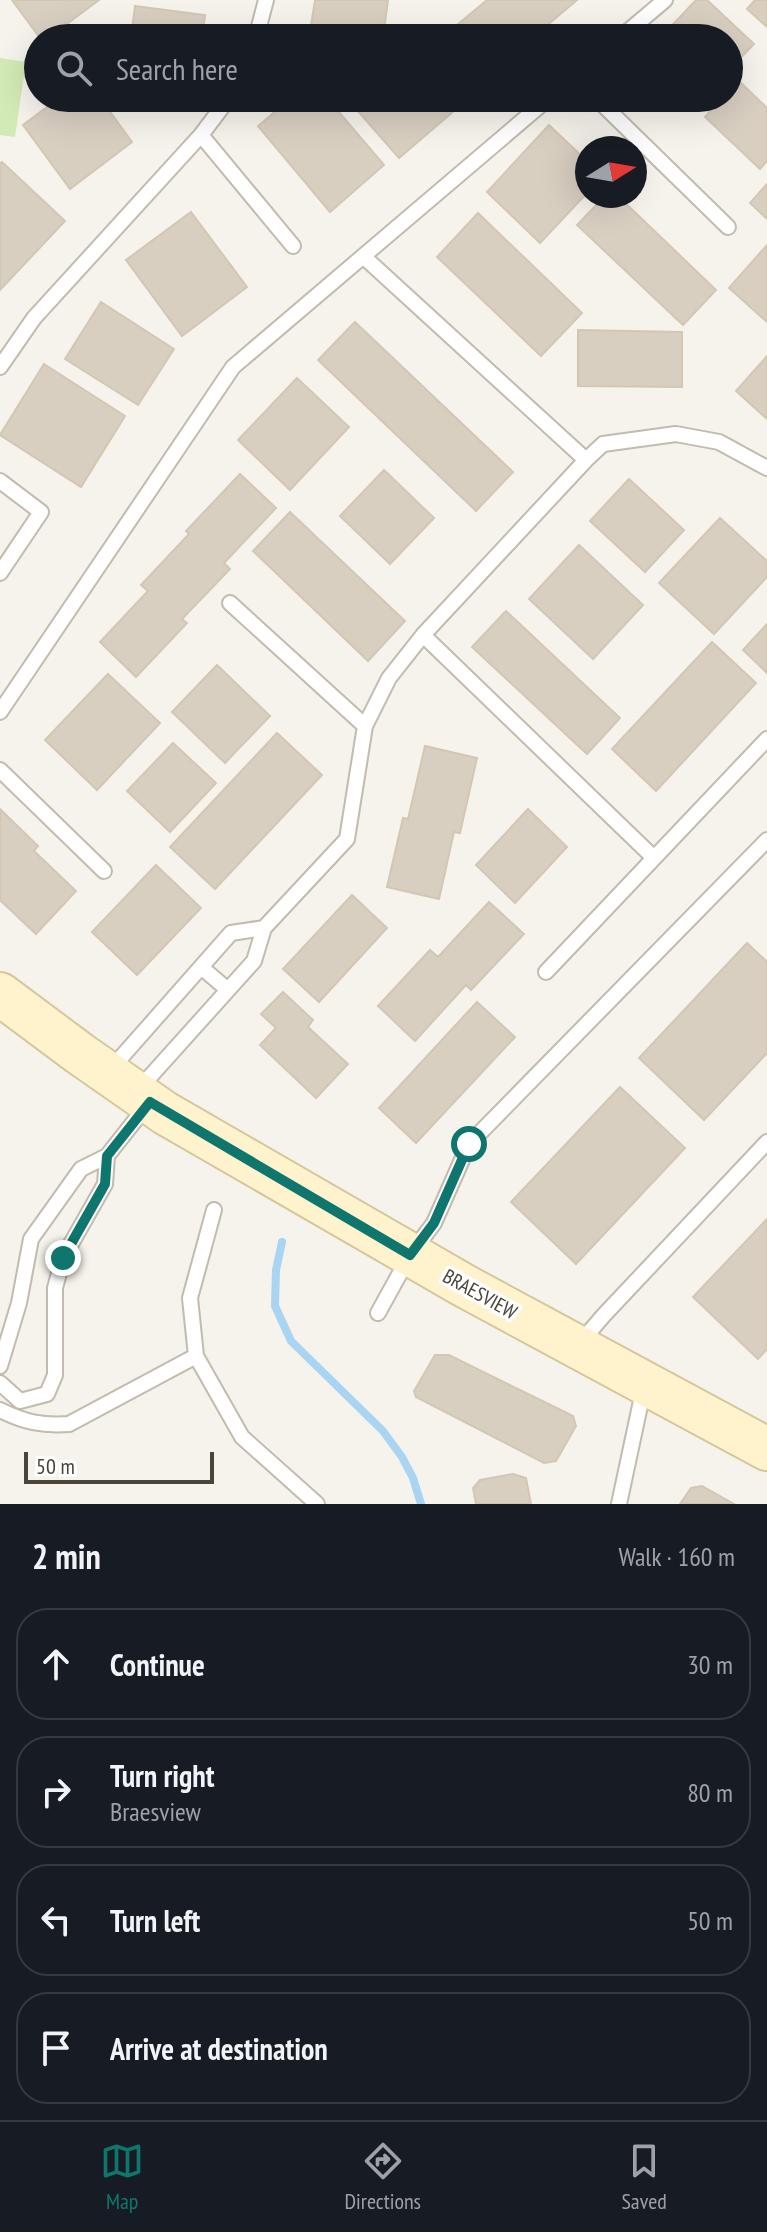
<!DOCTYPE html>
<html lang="en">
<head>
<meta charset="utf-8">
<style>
	body { margin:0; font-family:"PT Sans Narrow",sans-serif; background:#242831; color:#f1f3f6 }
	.compass { position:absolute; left:575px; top:136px; width:72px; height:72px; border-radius:50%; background:#171b24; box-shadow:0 8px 32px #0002; rotate:79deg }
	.scale { position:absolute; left:24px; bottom:20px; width:190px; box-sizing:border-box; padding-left:8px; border:4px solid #4b4439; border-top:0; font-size:22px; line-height:28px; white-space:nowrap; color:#4b4439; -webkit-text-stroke:6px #fff; paint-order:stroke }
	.stop { position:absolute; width:24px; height:24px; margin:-18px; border:6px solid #0f766e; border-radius:50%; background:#fff }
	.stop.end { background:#0f766e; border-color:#fff; box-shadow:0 2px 8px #0008 }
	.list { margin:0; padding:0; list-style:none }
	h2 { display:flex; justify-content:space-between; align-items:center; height:104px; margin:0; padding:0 32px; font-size:34px }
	h2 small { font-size:26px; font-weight:400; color:#9ea1a6 }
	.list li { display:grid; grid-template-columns:52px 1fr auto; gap:24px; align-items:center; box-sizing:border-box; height:112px; margin:0 16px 16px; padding:0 16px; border:2px solid #363941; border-radius:32px }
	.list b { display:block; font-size:30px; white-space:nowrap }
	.list p { margin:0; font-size:26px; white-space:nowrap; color:#9ea1a6 }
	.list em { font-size:26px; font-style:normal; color:#9ea1a6 }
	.icon { flex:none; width:44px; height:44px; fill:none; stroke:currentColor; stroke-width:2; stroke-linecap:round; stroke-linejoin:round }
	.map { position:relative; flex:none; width:767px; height:1504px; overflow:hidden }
	.search { position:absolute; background:#171b24; box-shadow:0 8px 32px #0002; left:24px; right:24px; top:24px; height:88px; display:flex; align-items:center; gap:20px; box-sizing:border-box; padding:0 28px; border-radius:44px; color:#9ea1a6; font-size:30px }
	.sheet { height:616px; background:#171b24 }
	nav { display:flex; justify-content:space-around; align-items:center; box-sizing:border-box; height:112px; border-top:2px solid #363941; background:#171b24; font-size:22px; color:#9ea1a6 }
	nav a { display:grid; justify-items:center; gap:4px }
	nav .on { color:#0f766e }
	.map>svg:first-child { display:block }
	.green { fill:#d2eab5 }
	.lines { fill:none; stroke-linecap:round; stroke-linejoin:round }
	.stream { stroke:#a9d4f2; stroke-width:8 }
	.building { fill:#d8cfc1; stroke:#d3c7b4; stroke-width:2 }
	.lane-casing { stroke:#c2bbae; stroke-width:18 }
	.secondary-casing { stroke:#d6c79b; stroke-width:46 }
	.lane { stroke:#fff; stroke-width:14 }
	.secondary { stroke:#fff3cd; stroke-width:42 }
	.route { stroke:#0f766e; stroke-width:10 }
	.labels { text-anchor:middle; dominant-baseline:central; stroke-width:7; stroke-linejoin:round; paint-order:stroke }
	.street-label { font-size:20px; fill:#4b4439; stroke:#fff }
</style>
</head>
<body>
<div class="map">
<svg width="767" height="1504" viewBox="0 0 767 1504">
	<rect width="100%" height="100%" fill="#f6f3ec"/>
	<path class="green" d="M0 58 26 62 15 137 0 135Z"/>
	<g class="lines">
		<path class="stream" d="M282 1242 276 1270 275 1306 291 1341 383 1431 402 1457 413 1478 421 1504"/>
	</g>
	<path class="building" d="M12 0H99L48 38H40Z
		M315 0H388L383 38H309Z
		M487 0H577L532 38H458L451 30Z
		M696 0H707L754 44 729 70V38H660Z
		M755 0H767V27L747 9Z
		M135 6 205 15 202 38H131Z
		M739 81 767 108V161L760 169 705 117 722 98H729V91Z
		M59 98H100L132 142 70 189 23 125Z
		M123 98H194L193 110 123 101Z
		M291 98H327L384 165 330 212 258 126Z
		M371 98H469L399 158 357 110Z
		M680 98H703L692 110Z
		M549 125 587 161V193L540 243 487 192Z
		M2 162 65 221 0 290V164Z
		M767 184V219L750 203Z
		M605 196H618L716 290 683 325 577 225Z
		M191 212 247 287 182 336 126 260Z
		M478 213 582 313 541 356 437 257Z
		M767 245V322L729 288Z
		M101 302 174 349 138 405 65 359Z
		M355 322 513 472 476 511 318 360Z
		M578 330 682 332V387L578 386Z
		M767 356V419L736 391Z
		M44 364 125 416 81 487 0 435Z
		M297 378 349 427 290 490 238 440Z
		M384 470 434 518 390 564 340 516Z
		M240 474 276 508 224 563 230 569 182 619 187 623 136 677 100 642 148 591 141 585 189 534 186 531Z
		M629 479 684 530 645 572 590 521Z
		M290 512 405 621 368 661 253 551Z
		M720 518 767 561V577L714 634 659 583Z
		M579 545 643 605 593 659 529 599Z
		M506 611 620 718 587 754 472 647Z
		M767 624V673L743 650Z
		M712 642 756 683 656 791 612 749Z
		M217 665 270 716 225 763 172 712Z
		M108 674 160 723 97 790 45 740Z
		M277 733 322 775 215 889 170 847Z
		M173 743 216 783 170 832 127 791Z
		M425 746 477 758 460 833 454 832 439 899 387 887 403 818 408 819Z
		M0 809 38 846 34 851 76 891 36 934 0 900Z
		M528 809 567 847 515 903 476 865Z
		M156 865 201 908 137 975 92 932Z
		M352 895 387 928 319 1002 283 969Z
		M489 902 524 934 471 990 466 985 415 1041 378 1006 430 950 438 957Z
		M747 943 767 962V1053L704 1120 639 1058Z
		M283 992 313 1020 308 1027 348 1064 316 1098 260 1045 276 1028 261 1014Z
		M477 1002 515 1037 416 1143 379 1108Z
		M620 1087 685 1148 576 1264 511 1202Z
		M767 1219V1349L758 1359 693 1297Z
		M435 1355H449L573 1416 576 1426 556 1461 544 1463 416 1397 414 1391Z
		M513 1474 526 1478 531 1504H476L473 1488 480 1480Z
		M702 1486 734 1504H680L691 1488Z"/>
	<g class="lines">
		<defs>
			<path id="lane" d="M256 38 266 0
				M620 38 665 0
				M596 98 728 227
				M201 135 293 246
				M363 256 586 460
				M0 367 34 318 201 135 229 98
				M0 481 41 512 0 573
				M230 603 365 726
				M423 635 654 858
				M0 712 233 367 549 98
				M0 770 104 871
				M201 967 228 990
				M546 972 767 739
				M110 1070 231 933 264 928
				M138 1090 254 961 264 928 347 839 365 726 389 678 423 635 586 460 603 444 676 434 719 442 767 468
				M378 1313 410 1255 434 1223 469 1144 767 840
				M579 1344 604 1315 767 1142
				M196 1356 190 1298 214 1210
				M0 1366 19 1303 31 1239 81 1169 107 1156 148 1104
				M0 1383 20 1401
				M20 1401 47 1394 55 1375V1288L63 1258 105 1184 107 1156
				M0 1410C24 1422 42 1426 69 1424L196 1356 242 1437 317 1504
				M619 1504 644 1387"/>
			<path id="secondary" d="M0 994 79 1053 165 1113 463 1285 767 1449"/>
		</defs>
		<use href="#lane" class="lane-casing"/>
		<use href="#secondary" class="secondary-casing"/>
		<use href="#lane" class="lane"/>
		<use href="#secondary" class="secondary"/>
	</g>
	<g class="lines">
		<path class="route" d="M63 1258 105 1184 107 1156 150 1102 410 1255 434 1223 469 1144"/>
	</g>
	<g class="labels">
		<g class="street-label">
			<text transform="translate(480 1294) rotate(29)">BRAESVIEW</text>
		</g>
	</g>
</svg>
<svg class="compass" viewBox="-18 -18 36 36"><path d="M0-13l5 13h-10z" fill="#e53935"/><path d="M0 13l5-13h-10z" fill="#9ea1a6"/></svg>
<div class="scale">50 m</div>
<div class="stop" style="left:469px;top:1144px"></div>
<div class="stop end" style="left:63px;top:1258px"></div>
<div class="search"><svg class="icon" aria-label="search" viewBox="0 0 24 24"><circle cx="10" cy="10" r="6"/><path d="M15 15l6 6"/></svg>Search here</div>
</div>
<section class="sheet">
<h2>2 min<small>Walk · 160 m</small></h2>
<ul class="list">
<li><svg class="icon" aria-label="ahead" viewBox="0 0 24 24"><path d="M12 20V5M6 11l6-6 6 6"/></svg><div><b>Continue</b></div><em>30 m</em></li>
<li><svg class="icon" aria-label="right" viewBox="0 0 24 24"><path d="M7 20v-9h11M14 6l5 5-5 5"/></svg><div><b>Turn right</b><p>Braesview</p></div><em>80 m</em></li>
<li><svg class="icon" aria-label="left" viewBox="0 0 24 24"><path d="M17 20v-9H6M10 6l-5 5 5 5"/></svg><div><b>Turn left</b></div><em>50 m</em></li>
<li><svg class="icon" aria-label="arrive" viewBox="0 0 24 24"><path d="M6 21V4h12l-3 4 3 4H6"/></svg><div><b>Arrive at destination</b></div></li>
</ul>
</section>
<nav>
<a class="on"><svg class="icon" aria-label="map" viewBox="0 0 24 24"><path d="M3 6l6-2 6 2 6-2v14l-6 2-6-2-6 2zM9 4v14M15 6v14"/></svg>Map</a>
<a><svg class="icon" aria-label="directions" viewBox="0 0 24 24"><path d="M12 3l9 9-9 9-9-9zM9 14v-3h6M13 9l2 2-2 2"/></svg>Directions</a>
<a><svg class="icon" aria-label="saved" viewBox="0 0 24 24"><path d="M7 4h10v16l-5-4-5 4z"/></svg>Saved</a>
</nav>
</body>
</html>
